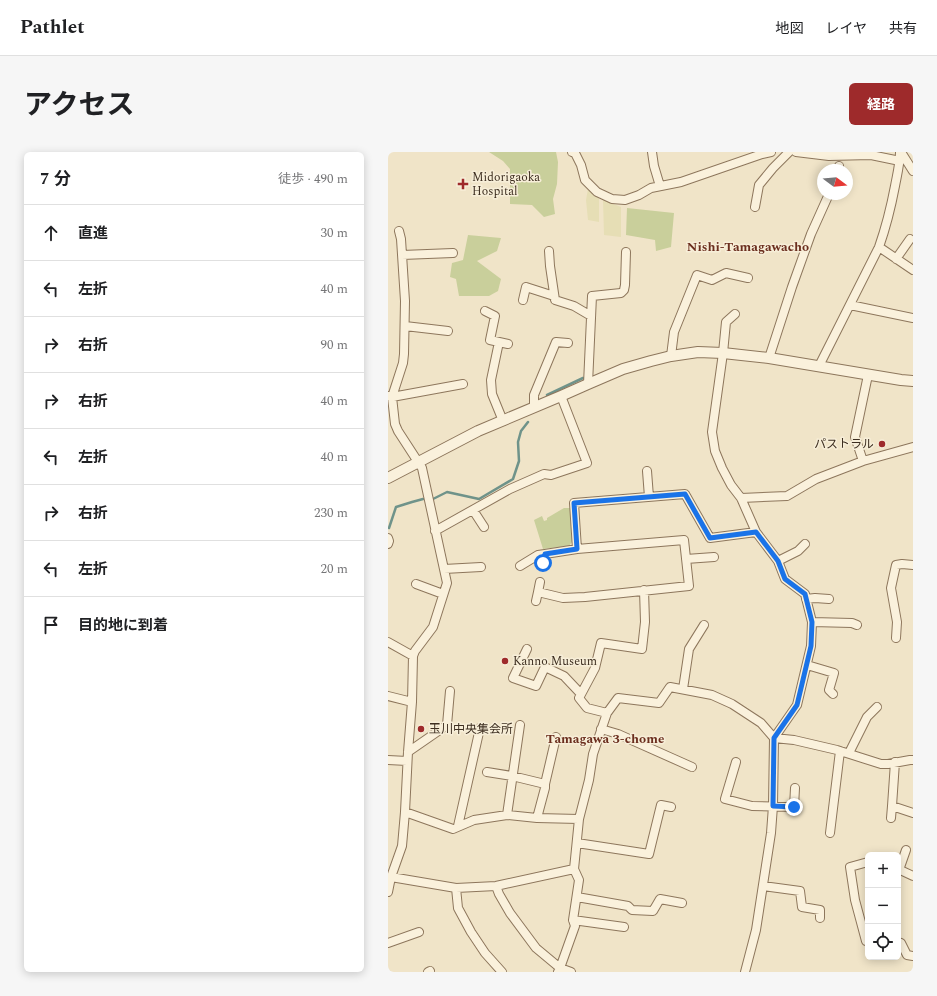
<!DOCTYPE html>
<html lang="ja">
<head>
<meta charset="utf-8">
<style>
	body { margin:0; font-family:Spectral,"Noto Sans JP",serif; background:#f6f6f6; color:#202124 }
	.controls { position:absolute; right:12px; bottom:12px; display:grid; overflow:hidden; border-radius:6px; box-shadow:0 2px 10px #0003 }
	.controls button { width:36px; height:36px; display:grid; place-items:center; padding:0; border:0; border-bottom:1px solid #e0e0e0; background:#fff; color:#202124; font:20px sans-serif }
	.compass { position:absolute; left:429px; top:12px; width:36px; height:36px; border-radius:50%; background:#fff; box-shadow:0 2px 10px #0003; rotate:106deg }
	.stop { position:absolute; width:12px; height:12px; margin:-9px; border:3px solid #1a73e8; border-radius:50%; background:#fff }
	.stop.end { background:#1a73e8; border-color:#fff; box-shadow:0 1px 4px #0008 }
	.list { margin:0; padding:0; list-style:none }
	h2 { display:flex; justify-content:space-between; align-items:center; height:52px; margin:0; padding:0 16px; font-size:17px }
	h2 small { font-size:13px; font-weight:400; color:#757577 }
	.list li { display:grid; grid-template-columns:26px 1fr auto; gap:12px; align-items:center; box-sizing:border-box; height:56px; padding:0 16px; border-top:1px solid #e0e0e0 }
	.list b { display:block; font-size:15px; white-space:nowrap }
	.list em { font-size:13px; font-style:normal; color:#757577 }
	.icon { flex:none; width:22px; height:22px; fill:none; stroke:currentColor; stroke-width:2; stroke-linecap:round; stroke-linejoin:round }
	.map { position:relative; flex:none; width:525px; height:820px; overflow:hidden; border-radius:6px }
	header { display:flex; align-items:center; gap:24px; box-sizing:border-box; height:56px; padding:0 20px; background:#fff; border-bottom:1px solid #e0e0e0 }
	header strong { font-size:19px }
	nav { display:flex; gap:22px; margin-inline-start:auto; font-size:14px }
	.intro { display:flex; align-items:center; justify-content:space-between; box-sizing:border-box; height:96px; padding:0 24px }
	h1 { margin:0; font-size:28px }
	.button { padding:10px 18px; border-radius:6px; background:#9e2a2b; color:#fff; font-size:14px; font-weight:700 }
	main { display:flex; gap:24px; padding:0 24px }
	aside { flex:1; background:#fff; border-radius:6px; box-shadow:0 2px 10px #0003 }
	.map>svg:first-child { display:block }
	.farmland { fill:#e6deb5 }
	.green { fill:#c9cf9b }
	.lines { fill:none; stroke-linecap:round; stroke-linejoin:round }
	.stream { stroke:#6f938a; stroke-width:2.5 }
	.minor-casing { stroke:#8d765c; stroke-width:10 }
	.tertiary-casing { stroke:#8d765c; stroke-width:12 }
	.minor { stroke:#faf1dc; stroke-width:8 }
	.tertiary { stroke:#faf1dc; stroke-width:10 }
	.route { stroke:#1a73e8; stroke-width:5 }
	.poi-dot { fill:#9e2a2b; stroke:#f7eed8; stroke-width:1.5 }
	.labels { text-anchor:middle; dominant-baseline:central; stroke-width:3; stroke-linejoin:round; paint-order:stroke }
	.poi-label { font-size:12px; fill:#3d2e20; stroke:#f7eed8; text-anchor:start }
	.neighbourhood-label { font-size:13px; font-weight:bold; fill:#6b2e1e; stroke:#f7eed8 }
</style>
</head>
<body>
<header>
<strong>Pathlet</strong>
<nav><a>地図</a><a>レイヤ</a><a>共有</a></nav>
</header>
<div class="intro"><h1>アクセス</h1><a class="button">経路</a></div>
<main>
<aside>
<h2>7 分<small>徒歩 · 490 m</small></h2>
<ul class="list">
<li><svg class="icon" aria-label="ahead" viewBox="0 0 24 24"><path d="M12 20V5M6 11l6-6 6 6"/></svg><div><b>直進</b></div><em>30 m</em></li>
<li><svg class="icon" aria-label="left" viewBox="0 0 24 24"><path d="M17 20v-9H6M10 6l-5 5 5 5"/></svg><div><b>左折</b></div><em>40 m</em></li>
<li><svg class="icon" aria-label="right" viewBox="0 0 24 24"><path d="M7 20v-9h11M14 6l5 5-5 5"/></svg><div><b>右折</b></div><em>90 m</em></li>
<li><svg class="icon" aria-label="right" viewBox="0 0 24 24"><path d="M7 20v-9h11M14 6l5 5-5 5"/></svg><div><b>右折</b></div><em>40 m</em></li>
<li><svg class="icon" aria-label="left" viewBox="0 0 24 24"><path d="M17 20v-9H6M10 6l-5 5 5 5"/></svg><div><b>左折</b></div><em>40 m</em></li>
<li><svg class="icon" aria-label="right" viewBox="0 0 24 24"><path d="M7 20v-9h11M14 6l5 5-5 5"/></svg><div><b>右折</b></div><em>230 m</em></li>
<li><svg class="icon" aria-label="left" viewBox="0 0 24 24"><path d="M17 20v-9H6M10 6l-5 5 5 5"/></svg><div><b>左折</b></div><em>20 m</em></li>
<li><svg class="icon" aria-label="arrive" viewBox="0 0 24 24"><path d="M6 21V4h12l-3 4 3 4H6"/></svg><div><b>目的地に到着</b></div></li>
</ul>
</aside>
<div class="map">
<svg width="525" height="820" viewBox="0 0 525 820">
	<rect width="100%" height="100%" fill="#f0e4c8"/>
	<path class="farmland" d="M200 37 211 46V70L200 68 198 48Z
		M215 48 233 55V85L216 83Z"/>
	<path class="green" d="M101 0H168L170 10 169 32 165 47 167 62 156 65 144 53 122 52V17L115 9Z
		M239 56 286 61 283 95 268 99 267 88 238 83Z
		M80 83 113 86 109 99 89 109 113 127 110 139 101 144H71L68 127 62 125 64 111 75 108Z
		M176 356H182L184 390 181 394 155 397 146 368 154 364 156 369 159 368V366Z"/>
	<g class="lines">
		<path class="stream" d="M159 243 195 226
			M45 347 59 340 91 347 125 327 131 309 130 290 133 279 140 270
			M1 376 8 355 24 350 35 347"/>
		<defs>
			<path id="minor" d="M184 0 187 1 193 13 197 28 209 40 224 47 237 48 251 43 263 36 293 30 374 2 383 0
				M264 0 266 14 272 34
				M408 0 441 4 483 3 512 9
				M513 0 525 19
				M450 18 451 14
				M367 55 371 33 385 16 401 0
				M491 95 525 118
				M161 99 162 114 167 148 186 154 203 164
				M14 103 65 101
				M508 107 522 87
				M135 148 138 135 166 144
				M462 153 525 166
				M97 159 107 164 102 188 111 190 103 228 104 242 115 269
				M347 162 338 170 335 201 324 280 327 299 334 316 343 333 353 346 368 380 390 409 397 427 417 442 424 470 423 494 409 553 386 586 406 588 449 598 493 612H500L522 608H525
				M17 174 60 179
				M111 190 120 192
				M283 204 286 180 309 123 324 128 338 121 360 126
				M381 206 404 135 423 82 441 42
				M431 214 491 95C498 75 503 55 507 34 509 23 512 12 512 0
				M200 232 204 144 233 141 236 138 237 133 238 100
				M1 244 4 245 75 232
				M146 255V243L168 190 180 191
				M475 309 467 285 480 223
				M259 319 261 345
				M353 346 399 344 428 327 475 309 525 295
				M85 358 96 375
				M47 379 122 337 156 322 163 323 199 311 173 244
				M0 386 1 389 0 392
				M189 397 186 351 297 342 322 386 368 380
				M298 407 326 405
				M390 409 410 399 417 392
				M155 411 157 402
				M132 414 150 403 157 402 189 397 296 388 301 434 197 445 175 446 150 440 152 430
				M56 417 93 415
				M28 432 55 442
				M418 447 427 446 441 447
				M148 449 150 440
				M424 470 464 471 469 473
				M508 486 509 470 503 436 508 413 514 412 525 413
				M0 490 25 504
				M139 497 125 526 148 534 157 515 176 524 193 542
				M419 513 446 521 441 538 445 542
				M295 537 301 497 316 473
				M0 544 24 550
				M219 561 199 556 191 546 207 516 213 491 254 497 257 470 256 438
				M213 577 230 582 304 615
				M20 600 59 573 62 539
				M461 601 479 565 489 555
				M0 608 19 609
				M348 610 337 647 364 654 406 655 407 636
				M507 610 504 654 525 661
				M99 620 124 624 157 632
				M17 660 65 677 86 668 119 663 149 666 191 667
				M119 663 132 573
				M149 666 157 636V632L168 585
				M503 666 504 654
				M70 674 92 576
				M442 681 452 599
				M189 691 261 702 273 653 283 655
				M480 710 462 715 467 748 478 789H480
				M510 717 525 724
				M511 718 518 698
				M3 725 68 736 108 734 186 717
				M108 734 111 742 122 761 148 796 172 816 183 820
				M375 734 412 739 414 755 432 758V766
				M68 736 70 756 83 780 97 801 114 820
				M0 740 3 725 14 694 17 660 20 600 24 550 25 504 27 499 45 475 59 431 34 316 10 279 7 272 4 245 15 211 16 202 17 149 13 87 11 79
				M189 745 240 754 244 758 265 759 272 747 294 751
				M185 768 236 775
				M510 790 513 791 519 803 525 804
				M0 791 31 780
				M40 820 42 819
				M170 820 172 816 187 774 185 768 191 728 186 717 191 667 201 628 205 602 219 561 230 546 271 551 282 535 324 543 344 552 373 571 386 586 385 654 383 681 368 778 357 820"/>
			<path id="tertiary" d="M0 326 90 279 173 244 200 232 235 217 263 209 283 204 310 200 335 201 381 206 513 228 525 229"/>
		</defs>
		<use href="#minor" class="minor-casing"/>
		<use href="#tertiary" class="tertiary-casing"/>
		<use href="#minor" class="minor"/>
		<use href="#tertiary" class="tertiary"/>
	</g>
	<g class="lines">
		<path class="route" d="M155 411 157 402 189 397 186 351 297 342 322 386 368 380 390 409 397 427 417 442 424 470 423 494 409 553 386 586 385 654 406 655"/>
	</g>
	<g class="poi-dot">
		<path d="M73 26h4v4h4v4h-4v4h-4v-4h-4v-4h4z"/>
		<circle cx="494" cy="292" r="4"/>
		<circle cx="117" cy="509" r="4"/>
		<circle cx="33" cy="577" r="4"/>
	</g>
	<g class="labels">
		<g class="poi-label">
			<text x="84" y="25">Midorigaoka<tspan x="84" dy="14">Hospital</tspan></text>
			<text x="486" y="292" text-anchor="end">パストラル</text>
			<text x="125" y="509">Kanno Museum</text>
			<text x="41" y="577">玉川中央集会所</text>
		</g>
		<g class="neighbourhood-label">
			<text x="360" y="95">Nishi-Tamagawacho</text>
			<text x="217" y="587">Tamagawa 3-chome</text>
		</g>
	</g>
</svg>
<div class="controls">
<button>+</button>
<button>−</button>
<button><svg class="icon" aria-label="locate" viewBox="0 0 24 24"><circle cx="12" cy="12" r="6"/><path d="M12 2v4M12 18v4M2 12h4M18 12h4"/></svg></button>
</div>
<svg class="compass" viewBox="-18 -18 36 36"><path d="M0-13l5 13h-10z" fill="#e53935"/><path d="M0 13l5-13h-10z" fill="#757577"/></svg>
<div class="stop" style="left:155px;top:411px"></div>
<div class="stop end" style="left:406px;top:655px"></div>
</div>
</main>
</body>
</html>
